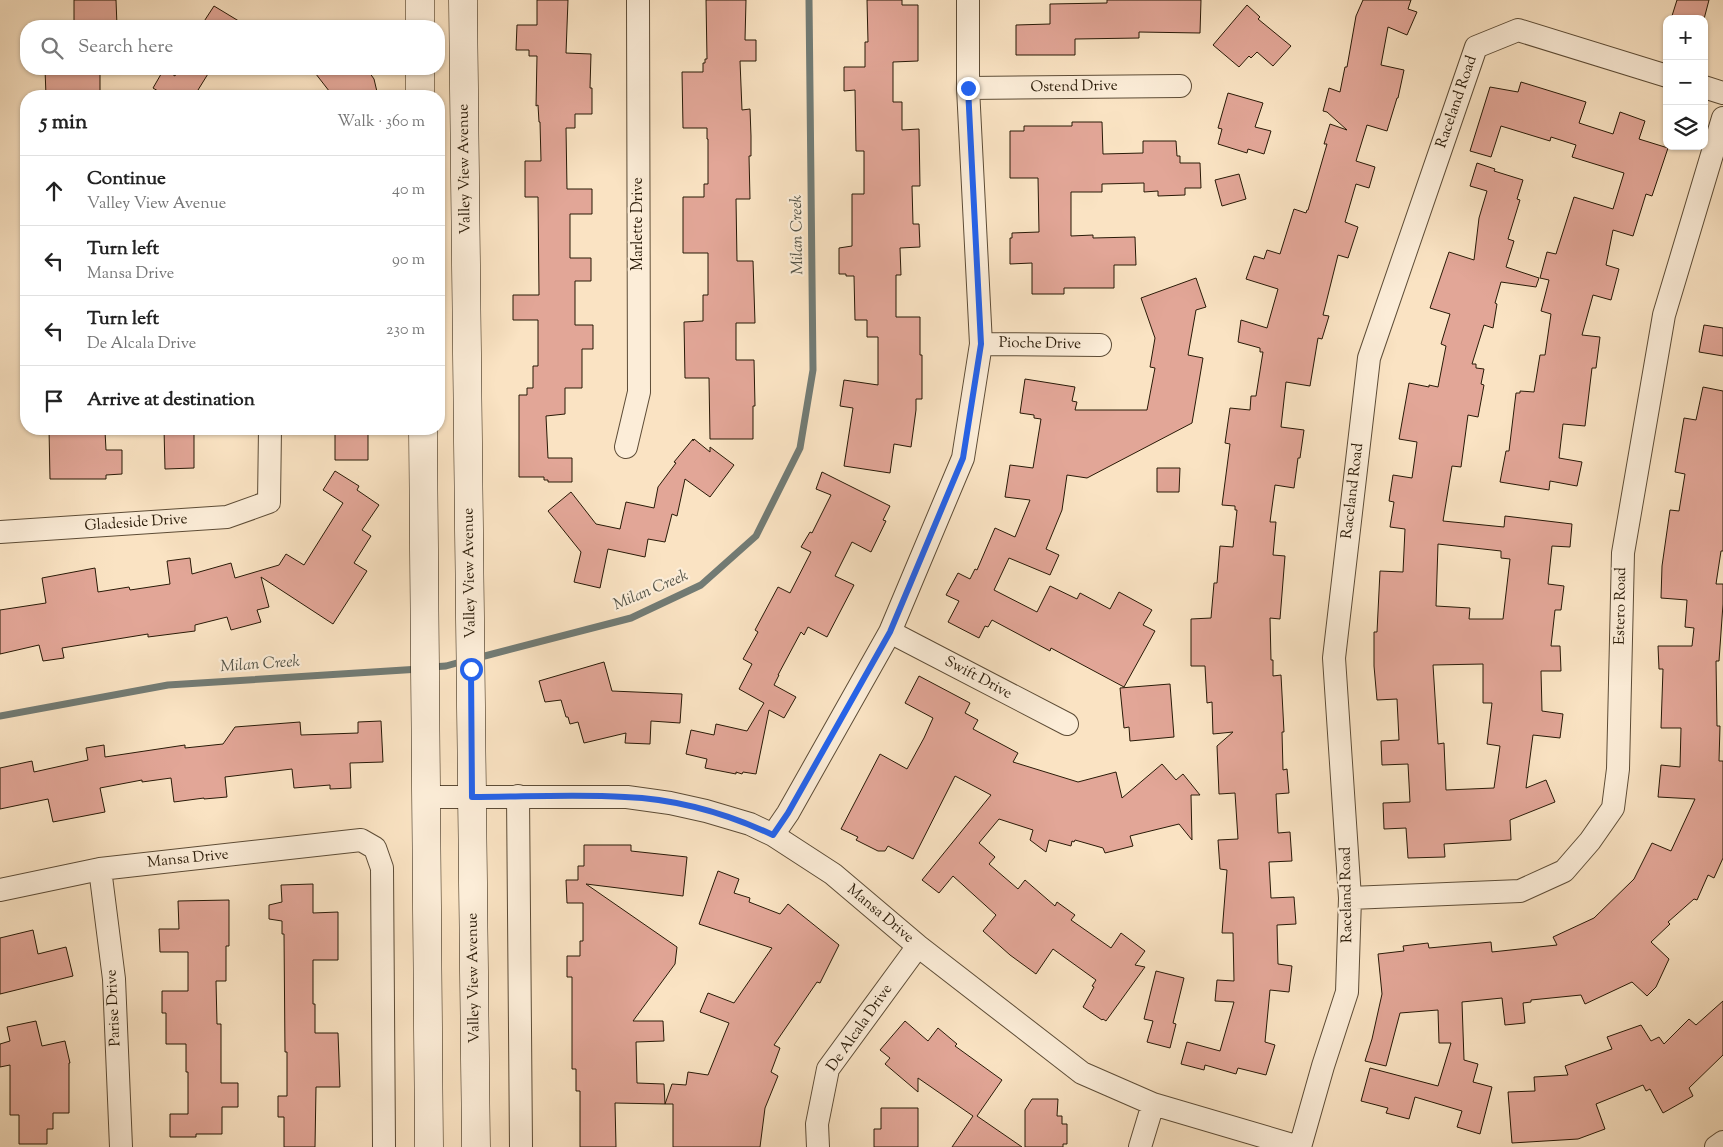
<!DOCTYPE html>
<html lang="en">
<head>
<meta charset="utf-8">
<style>
	body { margin:0; font-family:"Sorts Mill Goudy",serif; background:#f2f2f2; color:#222 }
	.controls { position:absolute; right:15px; top:15px; display:grid; overflow:hidden; border-radius:10px; box-shadow:0 1px 4px #0004 }
	.controls button { width:45px; height:45px; display:grid; place-items:center; padding:0; border:0; border-bottom:1px solid #e0e0e0; background:#fff; color:#222; font:25px sans-serif }
	.stop { position:absolute; width:15px; height:15px; margin:-11px; border:4px solid #2563eb; border-radius:50%; background:#fff }
	.stop.end { background:#2563eb; border-color:#fff; box-shadow:0 1px 5px #0008 }
	.list { margin:0; padding:0; list-style:none }
	h2 { display:flex; justify-content:space-between; align-items:center; height:65px; margin:0; padding:0 20px; font-size:21px }
	h2 small { font-size:16px; font-weight:400; color:#767676 }
	.list li { display:grid; grid-template-columns:32px 1fr auto; gap:15px; align-items:center; box-sizing:border-box; height:70px; padding:0 20px; border-top:1px solid #e0e0e0 }
	.list b { display:block; font-size:19px; white-space:nowrap }
	.list p { margin:0; font-size:16px; white-space:nowrap; color:#767676 }
	.list em { font-size:16px; font-style:normal; color:#767676 }
	.icon { flex:none; width:28px; height:28px; fill:none; stroke:currentColor; stroke-width:2; stroke-linecap:round; stroke-linejoin:round }
	.map { position:relative; flex:none; width:1723px; height:1147px; overflow:hidden }
	.search { position:absolute; background:#fff; box-shadow:0 1px 4px #0004; left:20px; top:20px; width:425px; height:55px; display:flex; align-items:center; gap:12px; box-sizing:border-box; padding:0 18px; border-radius:20px; color:#767676; font-size:19px }
	.panel { position:absolute; background:#fff; box-shadow:0 1px 4px #0004; left:20px; top:90px; width:425px; height:345px; border-radius:20px }
	.map>svg:first-child { display:block }
	.lines { fill:none; stroke-linecap:round; stroke-linejoin:round }
	.stream { stroke:#727b74; stroke-width:7 }
	.building { fill:#e2a697; stroke:#291a07; fill-rule:evenodd }
	.minor-casing { stroke:#5d4c36; stroke-width:24 }
	.secondary-casing { stroke:#291a07; stroke-width:29 }
	.minor { stroke:#fcedd8; stroke-width:22 }
	.secondary { stroke:#fcedd8; stroke-width:28 }
	.route { stroke:#2563eb; stroke-width:6 }
	.labels { text-anchor:middle; dominant-baseline:central; stroke-width:4.5; stroke-linejoin:round; paint-order:stroke }
	.street-label { font-size:15px; fill:#291a07; stroke:#fcedd8 }
	.water-label { font-size:16px; font-style:italic; fill:#535347; stroke:#fcedd8 }
</style>
</head>
<body>
<div class="map">
<svg width="1723" height="1147" viewBox="0 0 1723 1147">
	<rect width="100%" height="100%" fill="#fae3c3"/>
	<filter id="stains"><feTurbulence type="fractalNoise" baseFrequency=".004" numOctaves="4"/><feColorMatrix values="0 0 0 0 .2 0 0 0 0 .09 0 0 0 0 .02 0 0 0 .5 -.17"/></filter>
	<radialGradient id="worn" r=".72"><stop offset=".6" stop-color="#630" stop-opacity="0"/><stop offset="1" stop-color="#630" stop-opacity=".3"/></radialGradient>
	<g class="lines">
		<path class="stream" d="M477 658 631 618 701 585 756 536 800 448 813 370 809 0
			M431 667 446 666 464 661
			M0 716 168 685 420 669"/>
	</g>
	<path class="building" d="M74 0H116L117 26H74Z
		M537 0H568L566 53 591 54 590 88H592V114H575V128H566L567 189H592V214H570V258H591V281H575V325H593V349H582V388H565V414L546 416 548 458H572V482H548V480H544V477H519V395H527V388H533V366H538V320H513V295H539L538 197H525V161H541L540 122H539L538 105 536 106 537 56H529V50H516L517 25H537Z
		M706 0H746L745 40H756V61H740L742 110 750 109 751 136V156H749L750 199H736L737 261H753L755 323H736V360H754L755 406H753V439H710L709 378H685L684 322 703 321V295H708V253H683V197H704V184H708V139H707V128H683L682 72H703V63H705V59H707Z
		M867 0H902V5H918V61L893 62V102H902V130L919 129 920 186H912L913 224H919L920 247 900 248 901 275H896V317H920V355H922V399H916V410L911 447 894 444 890 473 844 466 853 408 840 406 844 380 878 385V337H867V320H855L854 276H846V274H839V248L852 246V194H864V151H856L855 90 844 91V67H865V42H868Z
		M1107 0H1201L1200 33 1139 32V38L1075 39V55H1016V25L1050 24V4L1107 3Z
		M1363 0H1411L1408 9 1417 12 1407 35 1388 27 1381 65 1404 70 1398 98H1397L1387 131 1367 125 1356 161 1375 167 1369 188 1356 184 1345 222 1358 227 1348 258 1338 255 1323 315 1329 316 1322 339 1318 338 1310 386 1286 382 1281 427 1304 430 1300 458H1298L1294 488 1275 485 1270 522H1276L1273 555 1285 556 1280 619 1270 618 1271 660H1273V676L1281 675 1284 732H1282L1283 770 1287 769 1289 793 1276 794 1278 833 1290 832 1292 861 1269 862 1271 898 1294 897 1296 924 1277 925 1278 964 1292 966 1289 992 1270 990 1265 1042 1275 1045 1266 1075 1238 1068 1236 1074 1205 1065 1204 1070 1181 1064 1187 1042 1220 1051 1234 1002 1215 1001 1217 980 1234 981 1233 933H1222L1227 870 1220 869 1218 840 1238 839 1235 793 1219 794 1217 746 1233 732 1213 734 1212 702 1207 703 1205 666H1191V619L1211 618 1214 583H1217L1220 546 1233 547 1237 510H1235V506L1222 505 1230 444 1225 443 1230 408 1250 410 1251 396H1256L1263 352H1260V348L1238 342 1241 320 1267 328 1278 289 1246 279 1254 256 1264 259 1267 250 1280 254 1294 209 1306 213 1307 210H1308L1327 144H1324L1330 124 1347 130 1327 112 1323 111 1329 88 1340 92 1345 67H1347L1356 16Z
		M1677 0H1709L1704 19H1671Z
		M1247 5 1260 17 1258 19 1291 46 1273 66 1257 52 1251 58 1249 56 1239 67 1213 45Z
		M214 6 247 26H201Z
		M45 69H100V96H46Z
		M164 69 175 76 178 69H211L198 90 208 96H166L153 88Z
		M312 69H367L374 79 378 96H333Z
		M1521 82 1586 102 1579 123 1613 134 1620 112 1645 121 1639 139 1668 148 1652 196 1646 194 1633 236 1613 230 1606 265 1619 269 1611 300 1593 295 1582 335 1600 337 1596 368H1592L1585 426 1563 424 1559 458 1582 462 1577 486 1550 481 1549 490 1500 482 1506 451H1509L1516 393H1520V391L1534 392 1540 355H1545L1551 314 1541 311 1549 280 1540 278 1547 252 1556 254 1574 197 1613 209 1624 173 1572 157 1576 145 1551 137 1550 141 1501 126 1491 157 1470 151 1490 87 1518 92Z
		M1228 93 1263 103 1255 127 1271 131 1264 154 1248 149 1247 153 1218 144 1222 129 1218 128Z
		M1072 122H1102L1103 154 1143 153V141H1176L1177 156H1180V163H1200L1201 188H1185V195L1158 196V191L1144 192V183L1102 184V192H1071V236L1093 235V238L1135 237 1136 265H1114V288H1064V294H1032V263L1010 264V238H1012V233L1039 232 1038 178H1010V131H1024V126H1072Z
		M1477 163 1495 169 1494 171 1523 180 1517 199 1520 200 1508 239 1514 241 1506 267 1539 278 1536 287 1501 282 1495 303 1497 304 1493 328 1484 325 1472 364H1476V368L1484 369 1481 384 1484 385 1478 417 1468 415 1461 467 1452 466 1443 521 1504 527 1505 516 1572 524 1570 547 1552 546 1548 584 1564 586 1561 610H1555L1551 646H1560L1561 671H1541L1542 711 1563 714 1560 738 1533 735 1526 788 1546 780 1555 802 1510 820 1511 840 1444 844 1445 857 1408 858 1406 828 1384 829 1383 803 1410 802 1408 764 1382 765 1381 741 1399 740 1397 699 1377 700 1374 666V632H1377L1380 571 1403 572 1405 529 1390 527 1394 502 1389 501 1393 475 1412 478 1417 442 1399 439 1409 383 1429 387V385L1438 387 1446 346 1441 344 1450 314 1430 308 1449 252 1474 260 1479 218 1487 191 1470 186ZM1438 544 1501 551V558L1510 559 1503 619H1469L1470 608 1436 606ZM1483 664V703H1492L1487 744 1500 746 1494 788 1446 790 1444 743 1438 744 1433 665Z
		M1239 174 1246 199 1222 206 1215 180Z
		M1196 278 1206 307 1196 310 1188 355 1203 358 1192 423 1087 478 1067 475 1062 510 1046 549 1059 555 1050 575 1009 558 994 590 1037 612 1050 586 1077 599 1080 593 1110 609 1119 592 1152 610 1143 625 1155 631 1124 687 1051 648 1050 651 992 620 988 627 985 626 979 638 948 622 959 601 946 595 958 573 970 579 975 569 977 570 995 528 1015 537 1030 500 1005 497 1010 465 1033 468 1041 419 1034 418V415L1020 413 1025 379 1075 387 1072 401 1077 402 1075 410H1147L1155 368 1150 367 1155 338 1141 298Z
		M1704 325 1723 328V356L1699 352Z
		M1703 387 1723 391V551H1721L1716 584H1723V604L1719 661H1716L1717 726H1720L1719 761H1723V858L1714 878 1708 875 1697 900 1694 899 1668 922 1670 924 1651 942 1669 959 1656 987 1647 996 1632 982 1585 1004 1581 995 1531 1000V1002L1523 1003 1525 1023 1505 1025 1502 998 1462 1002 1464 1060 1478 1064 1473 1082 1492 1087 1480 1134 1457 1127 1462 1111 1415 1097 1409 1119 1386 1113 1388 1108 1361 1101 1370 1068 1438 1086 1451 1043H1439L1438 1010 1400 1013 1386 1066 1365 1061 1372 1039 1382 994 1378 954 1404 951 1403 946 1428 943 1429 948 1491 942 1492 952 1557 945 1553 937 1594 918 1634 879 1652 843 1671 851 1695 799 1658 797 1661 765 1680 767 1681 728H1661L1663 669H1659L1658 646H1692L1694 628 1685 627 1687 600 1661 598 1662 566 1670 510 1679 511 1685 474 1675 472 1684 418 1696 420Z
		M49 429H80V431H105L106 450H122V474L106 475V479H50Z
		M164 429H194V468L165 469Z
		M335 429H368V460H335Z
		M693 439V441L694 439 710 452V447L734 465 710 497 685 479 677 516 672 514 665 542 648 539 645 557 608 549 600 588 574 582 581 552 548 511 571 492 596 524 620 529 626 502 654 508 658 487 676 463 674 462Z
		M1157 468H1180L1179 492H1157Z
		M335 471 359 486 357 490 379 505 362 530 371 536 354 563 367 571 333 624 261 577 269 607 257 610 261 622 231 630 227 617 195 625V631L148 637V634L62 648 64 658 43 661 39 645 0 654V610L46 603 42 578 95 568 98 592 129 587 130 590 170 584 167 561 190 558 192 574 231 563 235 578 279 565 286 554 304 565 343 503 323 490Z
		M822 472 890 506 883 520 886 521 871 552 852 542 835 576 854 585 827 637 808 627 804 635 801 632 778 675H779L774 685 796 697 784 718 769 710 756 774 743 772 742 774 736 772V774L705 768 707 759 686 754 691 730 714 735 716 724 747 731 764 703 739 689 752 664 743 659 758 632 755 630 778 587 790 593 811 552 801 547 810 532 812 533 831 495 816 489Z
		M604 662 612 691 682 694 680 723 651 721 650 744 625 743 626 733 584 743 578 722 570 724 568 717H566L561 700 545 702 539 681Z
		M919 676 970 703 965 713 978 720 973 729 1018 753 1013 762 1078 782 1116 772 1122 798 1162 764 1176 780 1183 774 1200 795H1191L1192 840 1179 824 1130 836 1133 846 1105 853 1103 848 1075 840 1074 842 1072 841 1071 846 1049 840 1046 852 1030 840 1033 830 999 819 979 843 995 857 989 864 1018 889 1025 880 1055 906 1057 902 1075 915 1071 920 1111 948 1121 933 1145 951 1135 965 1145 967 1106 1021 1103 1019 1102 1020 1083 1007 1094 987 1092 986 1096 980 1053 949 1036 974 1010 955 983 931 996 915 953 876 939 893 922 880 991 795 955 776 913 859 888 846 885 851H878L856 840 858 837 841 829 880 754 907 769 924 738 933 718 905 703Z
		M1170 684 1174 737 1130 741 1129 727 1124 728 1120 688Z
		M381 721 383 762 350 763 351 788 330 789V785L294 788 292 769 225 777 227 797 204 799V798L174 802 171 778 142 782V780L100 788 105 812 53 822 48 799 0 809V768L32 761 34 772 88 760 86 748 104 745 105 757 185 745V748L223 744 235 727 300 722 301 735 358 733V722Z
		M584 845H631V851L687 857 683 896 586 884 677 947 675 964 633 1021H663L664 1041 636 1042 637 1083 664 1084 665 1104 615 1103 616 1147H580V1091H576V1069H572V977H567V956H580V941H583V903H567L566 880H578V866H584Z
		M718 871 739 879 734 893 750 898 749 902 780 914 788 904 839 945 820 983 817 982 774 1045 780 1048 771 1072 778 1076 765 1108 760 1147H673V1104H665L672 1084 686 1085 688 1072 708 1075 729 1023 700 1012 708 993 734 1003 772 948 699 924Z
		M313 884V913L338 912V960H313V1004H315V1033H338L340 1087H316L315 1147H284V1117H278V1096H287V1052H285L284 934H282V921L269 919V905L282 902 281 885Z
		M229 900V946H226V981H216L217 1024H221V1083H238V1107H222V1134H196V1137H170V1114H188V1072H186V1044H166V1013H162V991H188V952H160L159 929H179L178 901Z
		M33 930 38 954 66 947 73 976 0 994V938Z
		M1156 971 1184 978 1173 1023 1176 1024 1170 1048 1147 1042 1153 1021 1144 1019Z
		M1723 1001V1055L1689 1088 1693 1096 1663 1113 1650 1089 1646 1091 1643 1085 1596 1104 1605 1129 1578 1139 1512 1143 1508 1092 1535 1091 1534 1077 1568 1075 1565 1066 1612 1049 1607 1037 1641 1025 1651 1041 1659 1037 1664 1044 1689 1019 1696 1025Z
		M36 1021 42 1046 65 1041 70 1063H69V1113H53V1129H47V1144H19V1115H10V1065L0 1067V1044L10 1041 7 1027Z
		M905 1021 928 1041 938 1028 957 1044 955 1046 1002 1080 977 1116 1022 1147H952L973 1116 918 1078V1092L885 1064 890 1058 880 1050Z
		M1032 1099H1058L1057 1116H1062V1124H1067V1144H1063V1147H1025V1110Z
		M881 1108H918V1147H874V1129H881Z"/>
	<g class="lines">
		<defs>
			<path id="minor" d="M1704 87 1723 93
				M968 88 1180 86
				M981 344 1100 345
				M626 447 639 392 638 0
				M0 532 227 517 269 502 270 429
				M890 632 1067 724
				M518 796 521 1147
				M426 797H627L670 803 706 811 750 824 773 835 833 874 918 946 1082 1073 1153 1104 1299 1147
				M773 835 788 813 890 632 963 458 981 344 968 88V0
				M100 869 114 979 121 1147
				M0 890 100 869 361 840 375 848 382 868 384 1147
				M1350 898 1520 891 1564 871 1590 841 1613 808 1618 769 1623 553 1664 315 1723 118
				M818 1147 817 1124 828 1069 918 946
				M1140 1147 1153 1104
				M1300 1147 1323 1066 1347 992 1350 898 1334 658 1369 358 1476 47 1518 30 1667 76
				M1716 1147 1723 1142"/>
			<path id="secondary" d="M420 0V26
				M463 0 476 1147
				M420 69V96
				M423 429 429 1147"/>
		</defs>
		<use href="#minor" class="minor-casing"/>
		<use href="#secondary" class="secondary-casing"/>
		<use href="#minor" class="minor"/>
		<use href="#secondary" class="secondary"/>
	</g>
	<g class="lines">
		<path class="route" d="M471 669 472 797C523 797 575 794 625 797 676 799 728 814 773 835L788 813 890 632 963 458 981 344 968 88"/>
	</g>
	<g class="labels">
		<g class="street-label">
			<text transform="translate(1074 87) rotate(-1)">Ostend Drive</text>
			<text transform="translate(1457 102) rotate(-71)">Raceland Road</text>
			<text transform="translate(465 169) rotate(-91)">Valley View Avenue</text>
			<text transform="translate(638 224) rotate(-90)">Marlette Drive</text>
			<text transform="translate(1040 344) rotate(1)">Pioche Drive</text>
			<text transform="translate(1353 491) rotate(-83)">Raceland Road</text>
			<text transform="translate(136 523) rotate(-4)">Gladeside Drive</text>
			<text transform="translate(470 573) rotate(-91)">Valley View Avenue</text>
			<text transform="translate(1621 606) rotate(-89)">Estero Road</text>
			<text transform="translate(978 678) rotate(28)">Swift Drive</text>
			<text transform="translate(188 859) rotate(-6)">Mansa Drive</text>
			<text transform="translate(1347 895) rotate(-91)">Raceland Road</text>
			<text transform="translate(880 914) rotate(40)">Mansa Drive</text>
			<text transform="translate(474 978) rotate(-91)">Valley View Avenue</text>
			<text transform="translate(114 1008) rotate(-93)">Parise Drive</text>
			<text transform="translate(860 1028) rotate(-55)">De Alcala Drive</text>
		</g>
		<g class="water-label">
			<text transform="translate(798 235) rotate(-91)">Milan Creek</text>
			<text transform="translate(651 591) rotate(-23)">Milan Creek</text>
			<text transform="translate(260 665) rotate(-4)">Milan Creek</text>
		</g>
	</g>
	<rect width="100%" height="100%" filter="url(#stains)"/>
	<rect width="100%" height="100%" fill="url(#worn)"/>
</svg>
<div class="controls">
<button>+</button>
<button>−</button>
<button><svg class="icon" aria-label="layers" viewBox="0 0 24 24"><path d="M12 4l9 5-9 5-9-5zM3 14l9 5 9-5"/></svg></button>
</div>
<div class="stop" style="left:471px;top:669px"></div>
<div class="stop end" style="left:968px;top:88px"></div>
<div class="search"><svg class="icon" aria-label="search" viewBox="0 0 24 24"><circle cx="10" cy="10" r="6"/><path d="M15 15l6 6"/></svg>Search here</div>
<section class="panel">
<h2>5 min<small>Walk · 360 m</small></h2>
<ul class="list">
<li><svg class="icon" aria-label="ahead" viewBox="0 0 24 24"><path d="M12 20V5M6 11l6-6 6 6"/></svg><div><b>Continue</b><p>Valley View Avenue</p></div><em>40 m</em></li>
<li><svg class="icon" aria-label="left" viewBox="0 0 24 24"><path d="M17 20v-9H6M10 6l-5 5 5 5"/></svg><div><b>Turn left</b><p>Mansa Drive</p></div><em>90 m</em></li>
<li><svg class="icon" aria-label="left" viewBox="0 0 24 24"><path d="M17 20v-9H6M10 6l-5 5 5 5"/></svg><div><b>Turn left</b><p>De Alcala Drive</p></div><em>230 m</em></li>
<li><svg class="icon" aria-label="arrive" viewBox="0 0 24 24"><path d="M6 21V4h12l-3 4 3 4H6"/></svg><div><b>Arrive at destination</b></div></li>
</ul>
</section>
</div>
</body>
</html>
